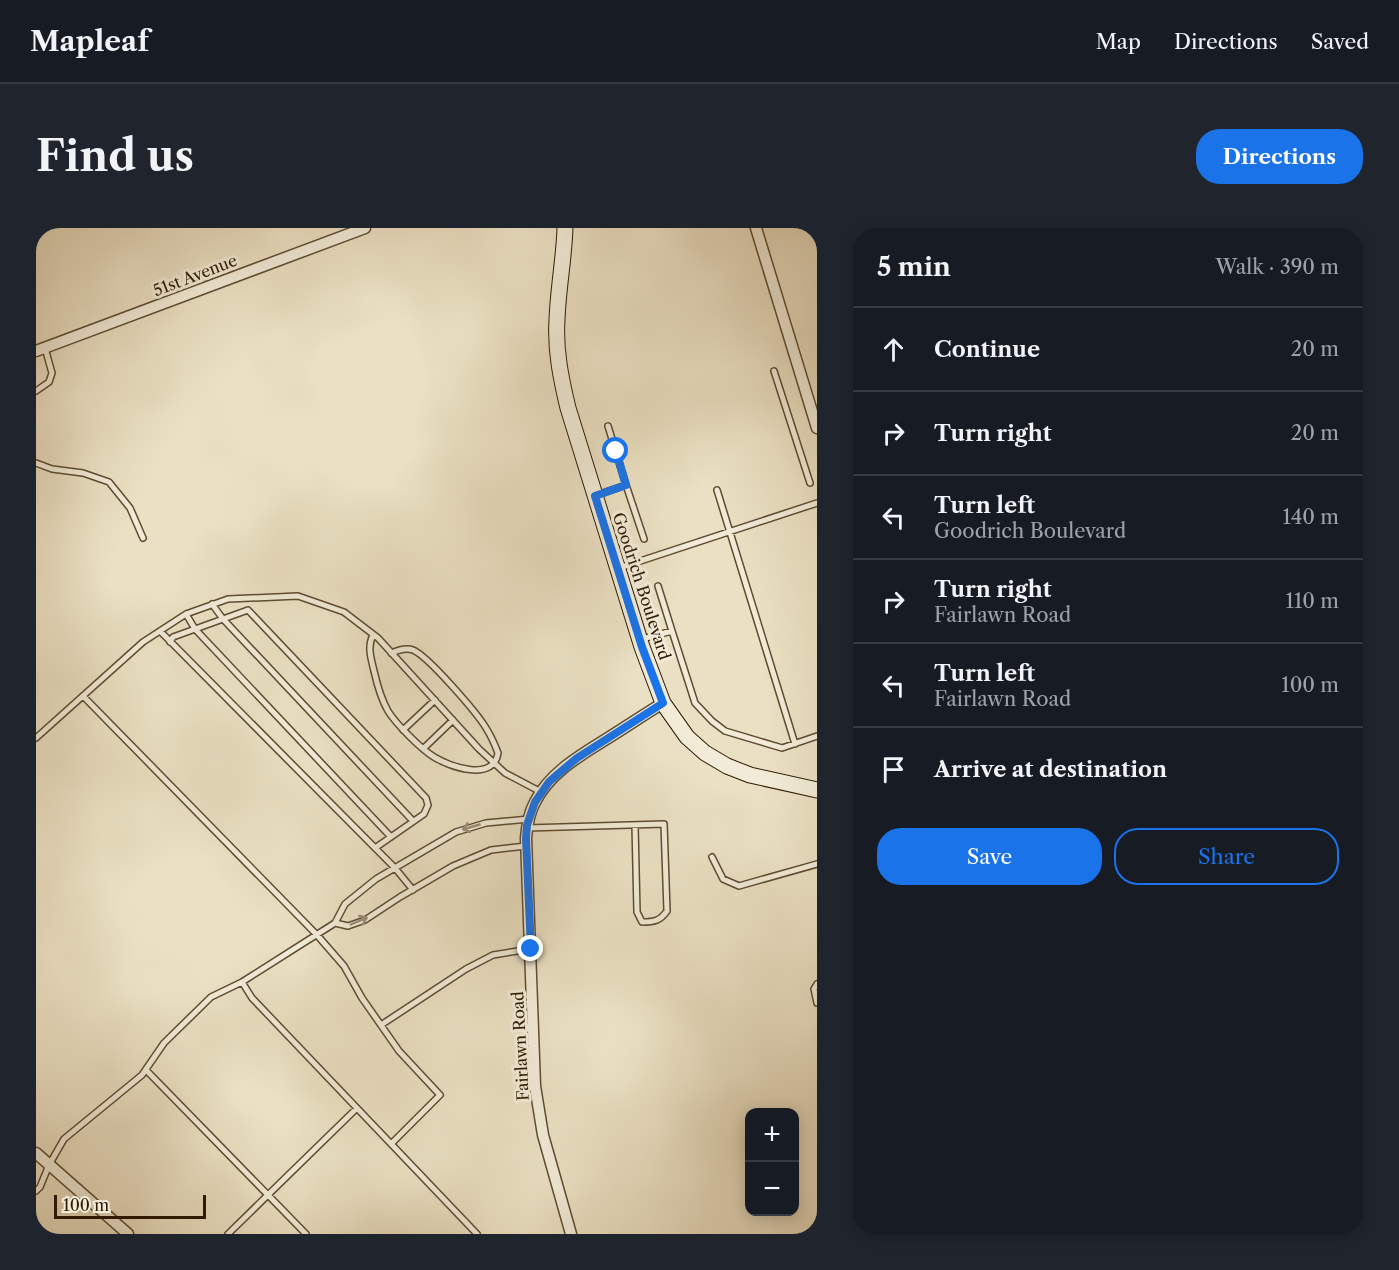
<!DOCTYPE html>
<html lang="en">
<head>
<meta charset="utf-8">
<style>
	body { margin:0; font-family:"Libre Caslon Text",serif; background:#20242c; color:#f1f3f6 }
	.controls { position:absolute; right:18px; bottom:18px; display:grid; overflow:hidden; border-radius:12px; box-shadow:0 3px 15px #0003 }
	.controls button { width:54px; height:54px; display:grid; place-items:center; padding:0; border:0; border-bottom:2px solid #363941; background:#171b24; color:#f1f3f6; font:30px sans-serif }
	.scale { position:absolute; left:18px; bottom:15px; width:152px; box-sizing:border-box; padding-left:6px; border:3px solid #301a00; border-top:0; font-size:16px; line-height:21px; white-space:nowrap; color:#301a00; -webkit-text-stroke:4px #f1ebd8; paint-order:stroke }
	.stop { position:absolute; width:18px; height:18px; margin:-14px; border:4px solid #1a73e8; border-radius:50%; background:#fff }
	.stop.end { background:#1a73e8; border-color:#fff; box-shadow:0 2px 6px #0008 }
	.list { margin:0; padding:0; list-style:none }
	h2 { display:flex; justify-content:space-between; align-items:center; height:78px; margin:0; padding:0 24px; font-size:26px }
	h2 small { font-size:20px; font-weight:400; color:#9ea1a6 }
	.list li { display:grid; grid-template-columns:39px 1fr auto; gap:18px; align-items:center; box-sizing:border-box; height:84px; padding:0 24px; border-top:2px solid #363941 }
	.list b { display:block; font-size:22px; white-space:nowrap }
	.list p { margin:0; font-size:20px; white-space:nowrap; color:#9ea1a6 }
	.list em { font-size:20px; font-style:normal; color:#9ea1a6 }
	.actions { display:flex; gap:12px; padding:18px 24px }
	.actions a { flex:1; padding:14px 0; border:2px solid #1a73e8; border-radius:24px; text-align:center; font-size:21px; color:#1a73e8 }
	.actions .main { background:#1a73e8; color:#fff }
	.icon { flex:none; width:33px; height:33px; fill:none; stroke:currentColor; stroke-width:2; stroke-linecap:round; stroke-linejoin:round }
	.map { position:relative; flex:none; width:781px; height:1006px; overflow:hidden; border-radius:24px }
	header { display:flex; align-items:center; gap:36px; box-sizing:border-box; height:84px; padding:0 30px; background:#171b24; border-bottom:2px solid #363941 }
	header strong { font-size:28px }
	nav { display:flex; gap:33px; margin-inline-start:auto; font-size:21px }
	.intro { display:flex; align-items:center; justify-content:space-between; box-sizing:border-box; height:144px; padding:0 36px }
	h1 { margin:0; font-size:42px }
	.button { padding:15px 27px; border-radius:24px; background:#1a73e8; color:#fff; font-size:21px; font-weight:700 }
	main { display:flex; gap:36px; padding:0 36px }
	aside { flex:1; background:#171b24; border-radius:24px; box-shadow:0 3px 15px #0003 }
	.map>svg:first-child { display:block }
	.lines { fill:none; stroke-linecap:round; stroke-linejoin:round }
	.lane-casing { stroke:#5e4c31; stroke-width:8 }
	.street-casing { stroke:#5e4c31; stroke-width:13 }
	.secondary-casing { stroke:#301a00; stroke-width:17 }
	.lane { stroke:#f1ebd8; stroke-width:5 }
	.street { stroke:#f1ebd8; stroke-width:10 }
	.secondary { stroke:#f1ebd8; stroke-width:15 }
	.oneway { stroke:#9a8d77 }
	.route { stroke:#1a73e8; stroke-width:8 }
	.labels { text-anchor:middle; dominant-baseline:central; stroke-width:6; stroke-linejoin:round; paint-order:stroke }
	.street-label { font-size:16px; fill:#301a00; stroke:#f1ebd8 }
</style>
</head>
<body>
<header>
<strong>Mapleaf</strong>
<nav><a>Map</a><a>Directions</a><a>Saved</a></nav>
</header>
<div class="intro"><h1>Find us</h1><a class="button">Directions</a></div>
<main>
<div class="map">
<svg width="781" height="1006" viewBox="0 0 781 1006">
	<rect width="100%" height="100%" fill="#eae0c3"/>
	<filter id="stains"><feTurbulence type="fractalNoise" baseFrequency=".00333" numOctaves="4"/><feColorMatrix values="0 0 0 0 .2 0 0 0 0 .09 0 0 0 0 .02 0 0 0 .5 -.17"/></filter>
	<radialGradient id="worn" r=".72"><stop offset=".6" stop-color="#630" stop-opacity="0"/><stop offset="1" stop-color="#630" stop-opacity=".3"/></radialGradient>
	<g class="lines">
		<defs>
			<path id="lane" d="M738 143 774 255
				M0 163 13 154 16 145 9 120
				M572 198 590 257
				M0 235 16 241 47 245 73 254 94 280 107 310
				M681 262 759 516
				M561 267 590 257 608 311
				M583 340 781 275
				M622 358 636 403
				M176 376 187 391 377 593
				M150 386 159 401 355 609
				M124 403 359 640 377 662
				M337 407C331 419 335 430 338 443 341 456 345 471 352 483 360 496 385 521 398 529 414 539 458 554 462 525 459 517 455 508 450 500 441 485 392 428 377 422 370 419 362 422 355 425
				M606 411 636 403 659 475 676 493 689 503 746 520 781 508
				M134 414 137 409 212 382 390 570 392 577 388 586 339 620
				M47 468 281 707 308 738 326 770 363 823 404 867 355 916
				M367 502 399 472
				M0 510 107 414 150 386 192 371 262 368 308 384 342 410 443 521 469 545 505 564
				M388 520 417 492
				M491 600 628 596 631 683C624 693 618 694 606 694L601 684 599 597
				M490 618 455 622 417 638 364 669 329 692 312 698 299 695 309 676 340 651 420 604 450 595 493 591
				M676 629 687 651 703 658 781 636
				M206 754 216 770 441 1006
				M781 756 778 761 781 775
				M345 797 430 741 457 727 494 721
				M110 842 270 1006
				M0 963 4 959 13 937 28 911 106 847 128 815 175 769 206 754 299 695
				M192 1006 321 880"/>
			<path id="street" d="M720 0 781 200
				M0 123 329 0
				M0 925 92 1006
				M535 1006 507 907 499 858 490 610C491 597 493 585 499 574 514 544 545 527 572 510 591 498 609 486 627 475"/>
			<path id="secondary" d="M529 0C528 31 522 61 521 92 519 122 525 151 532 180L606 419 627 475 651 509 669 525 691 538 714 547 781 562"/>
		</defs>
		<use href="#lane" class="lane-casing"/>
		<use href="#street" class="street-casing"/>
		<use href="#secondary" class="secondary-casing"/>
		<use href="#lane" class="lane"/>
		<use href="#street" class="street"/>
		<use href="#secondary" class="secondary"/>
	</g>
	<defs><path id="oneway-shaft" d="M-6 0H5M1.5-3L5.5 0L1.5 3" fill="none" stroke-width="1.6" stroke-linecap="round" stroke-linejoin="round" transform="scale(1.5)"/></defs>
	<g class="oneway">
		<use href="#oneway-shaft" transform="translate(435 599) rotate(164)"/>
		<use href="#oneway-shaft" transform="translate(323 693) rotate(-23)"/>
	</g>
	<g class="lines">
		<path class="route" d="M495 721 490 610 491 597 499 574 513 554 522 546 541 530 627 475 606 419 559 268 590 257 580 223"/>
	</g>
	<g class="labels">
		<g class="street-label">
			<text transform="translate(159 47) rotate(-21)">51st Avenue</text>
			<text transform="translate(606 358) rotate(72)">Goodrich Boulevard</text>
			<text transform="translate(484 818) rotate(-93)">Fairlawn Road</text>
		</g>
	</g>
	<rect width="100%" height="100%" filter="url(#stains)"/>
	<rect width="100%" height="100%" fill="url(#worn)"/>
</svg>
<div class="controls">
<button>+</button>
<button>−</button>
</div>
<div class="scale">100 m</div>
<div class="stop" style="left:580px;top:223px"></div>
<div class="stop end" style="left:495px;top:721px"></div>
</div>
<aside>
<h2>5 min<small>Walk · 390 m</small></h2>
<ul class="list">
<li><svg class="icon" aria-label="ahead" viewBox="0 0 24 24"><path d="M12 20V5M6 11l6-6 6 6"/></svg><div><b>Continue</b></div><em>20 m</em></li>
<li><svg class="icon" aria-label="right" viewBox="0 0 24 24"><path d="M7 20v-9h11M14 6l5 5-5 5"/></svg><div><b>Turn right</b></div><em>20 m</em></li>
<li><svg class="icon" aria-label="left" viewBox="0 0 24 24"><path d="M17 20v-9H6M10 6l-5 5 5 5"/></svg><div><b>Turn left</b><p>Goodrich Boulevard</p></div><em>140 m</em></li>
<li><svg class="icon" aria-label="right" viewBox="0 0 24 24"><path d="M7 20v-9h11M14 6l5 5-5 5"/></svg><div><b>Turn right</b><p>Fairlawn Road</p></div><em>110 m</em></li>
<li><svg class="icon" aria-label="left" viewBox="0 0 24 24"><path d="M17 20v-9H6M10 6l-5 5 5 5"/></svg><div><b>Turn left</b><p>Fairlawn Road</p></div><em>100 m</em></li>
<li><svg class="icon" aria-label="arrive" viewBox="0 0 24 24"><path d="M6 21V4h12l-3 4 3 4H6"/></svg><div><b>Arrive at destination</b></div></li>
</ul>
<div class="actions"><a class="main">Save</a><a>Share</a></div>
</aside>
</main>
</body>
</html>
